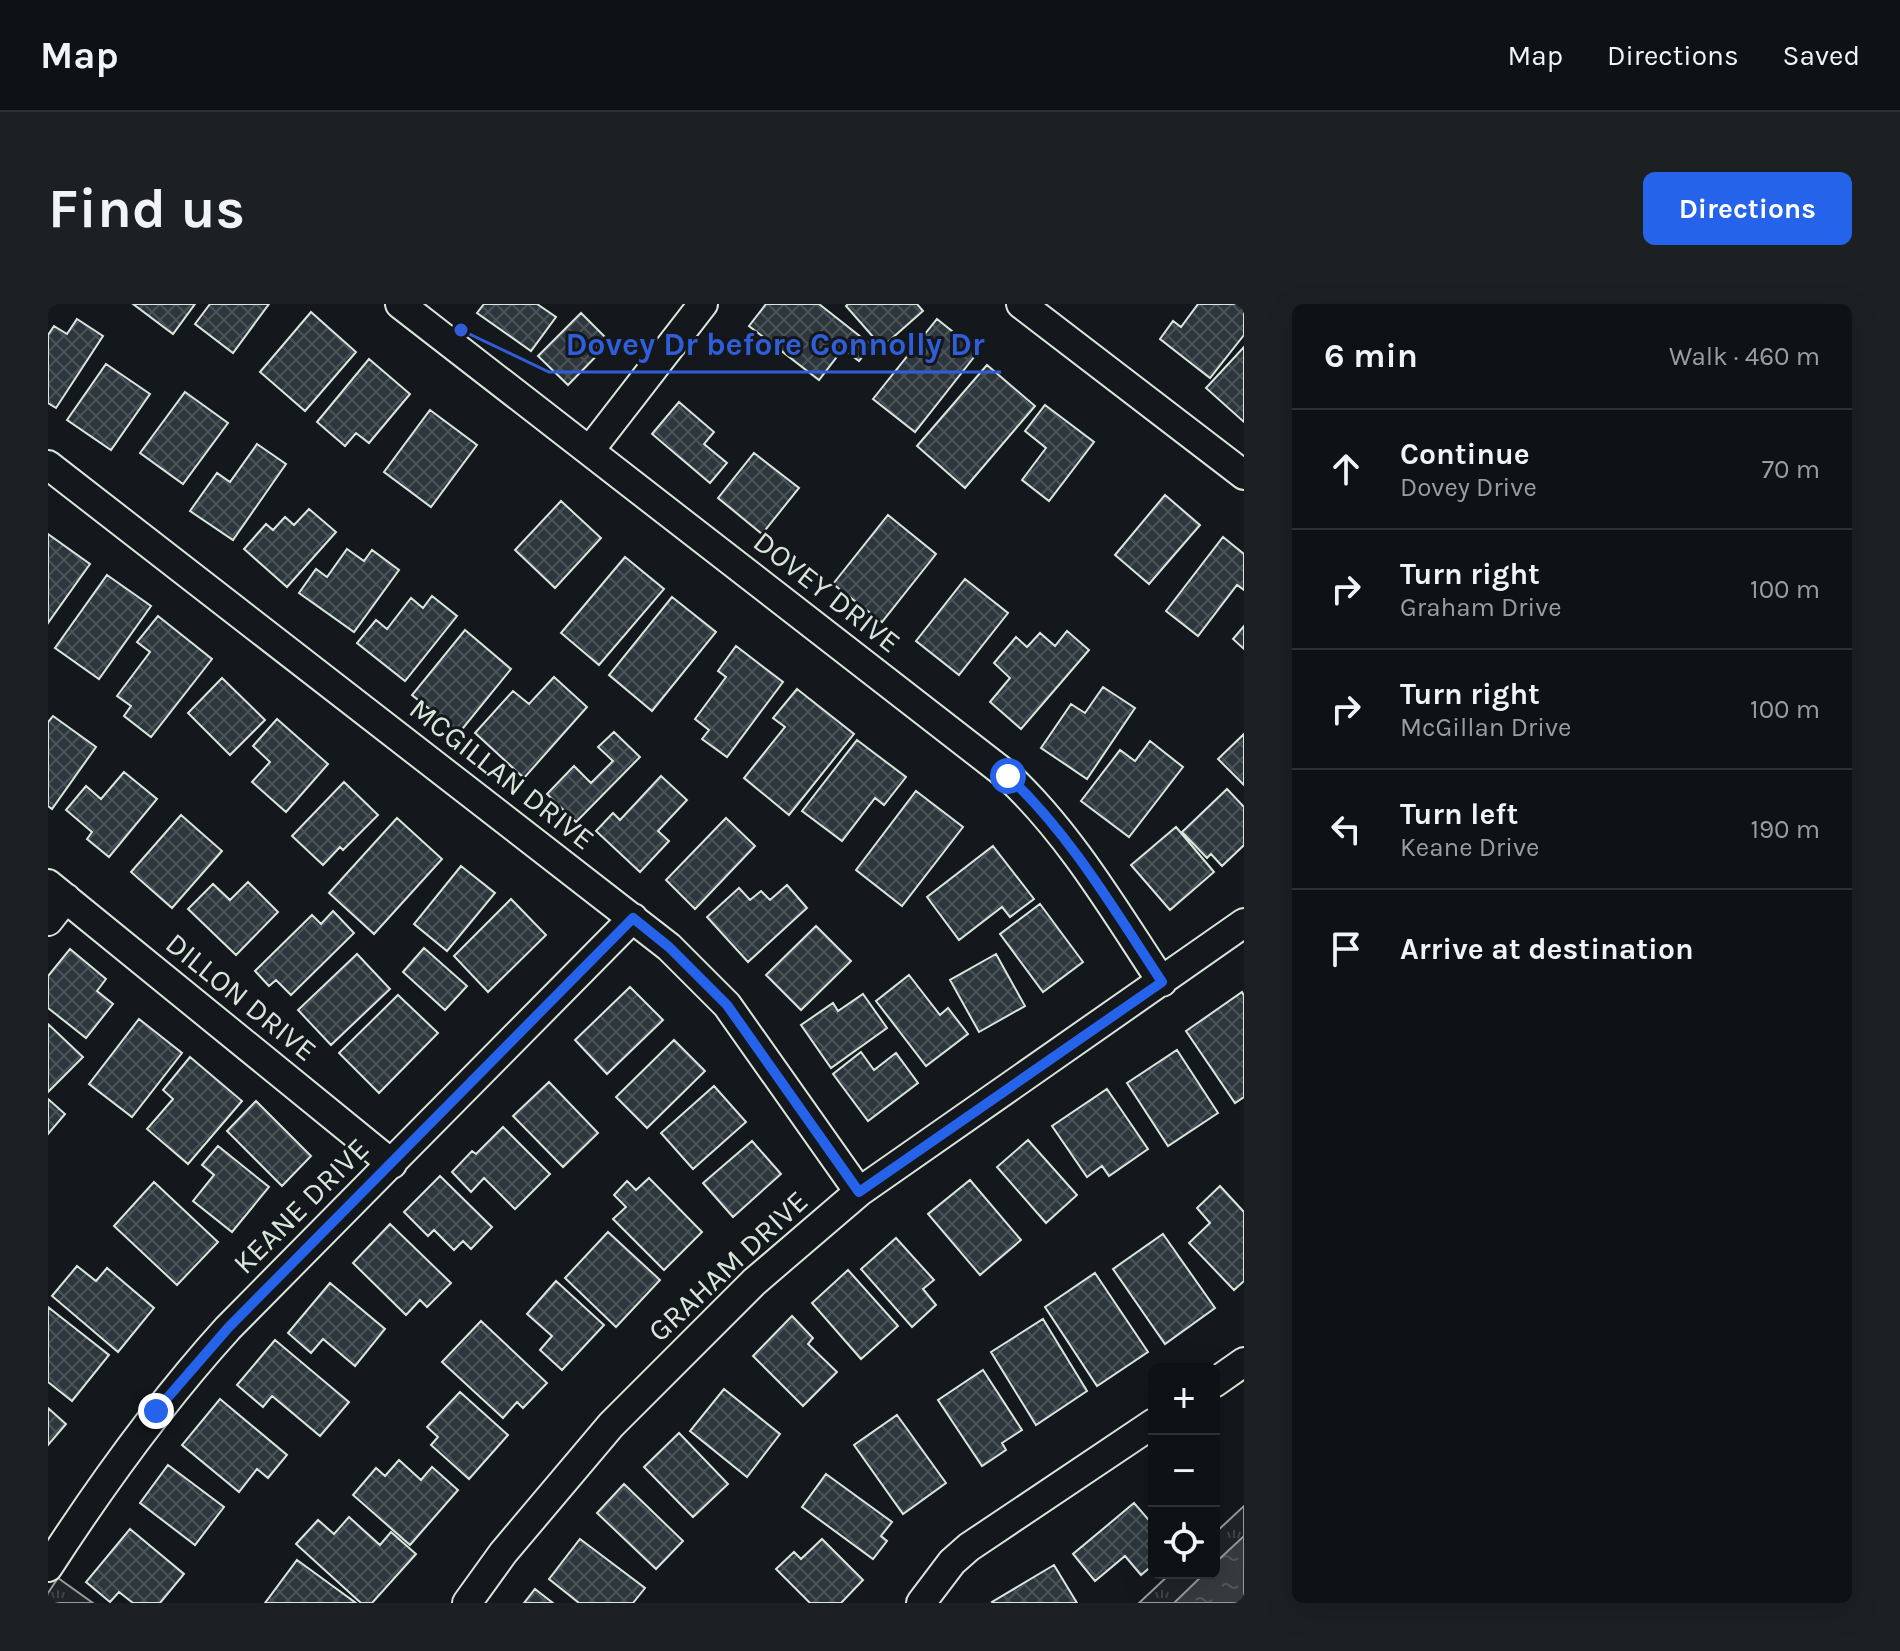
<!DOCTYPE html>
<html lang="en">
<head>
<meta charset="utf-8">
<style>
	body { margin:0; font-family:Karla,sans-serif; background:#1d2022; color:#f1f3f6 }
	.controls { position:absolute; right:24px; bottom:24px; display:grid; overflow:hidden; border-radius:12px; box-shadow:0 8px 32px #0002 }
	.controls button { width:72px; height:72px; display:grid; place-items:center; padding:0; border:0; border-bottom:2px solid #2f3234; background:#0f1215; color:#f1f3f6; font:40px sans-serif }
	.stop { position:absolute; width:24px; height:24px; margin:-18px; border:6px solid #2563eb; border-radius:50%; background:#fff }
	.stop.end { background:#2563eb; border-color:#fff; box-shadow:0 2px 8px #0008 }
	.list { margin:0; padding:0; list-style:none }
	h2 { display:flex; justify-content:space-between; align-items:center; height:104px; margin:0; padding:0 32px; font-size:34px }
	h2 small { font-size:26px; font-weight:400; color:#9b9ea0 }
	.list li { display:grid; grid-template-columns:52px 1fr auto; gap:24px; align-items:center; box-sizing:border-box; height:120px; padding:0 32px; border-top:2px solid #2f3234 }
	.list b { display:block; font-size:30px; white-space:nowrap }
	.list p { margin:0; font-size:26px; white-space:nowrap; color:#9b9ea0 }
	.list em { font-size:26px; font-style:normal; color:#9b9ea0 }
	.icon { flex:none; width:44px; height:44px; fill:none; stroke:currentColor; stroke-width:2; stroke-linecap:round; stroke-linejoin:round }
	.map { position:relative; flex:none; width:1196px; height:1299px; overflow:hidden; border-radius:12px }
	header { display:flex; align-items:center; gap:48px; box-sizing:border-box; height:112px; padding:0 40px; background:#0f1215; border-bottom:2px solid #2f3234 }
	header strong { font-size:38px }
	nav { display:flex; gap:44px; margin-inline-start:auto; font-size:28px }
	.intro { display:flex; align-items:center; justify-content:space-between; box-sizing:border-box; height:192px; padding:0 48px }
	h1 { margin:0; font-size:56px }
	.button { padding:20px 36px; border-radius:12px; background:#2563eb; color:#fff; font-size:28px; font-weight:700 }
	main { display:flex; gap:48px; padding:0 48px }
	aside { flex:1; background:#0f1215; border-radius:12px; box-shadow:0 8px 32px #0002 }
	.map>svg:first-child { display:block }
	.park { fill:url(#park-tufts); stroke:#939e99; stroke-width:2 }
	.water { fill:url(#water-ripples); stroke:#939e99; stroke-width:2 }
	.building { fill:url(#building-cross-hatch); stroke:#d8e6dc; stroke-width:2 }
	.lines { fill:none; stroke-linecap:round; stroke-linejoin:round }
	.minor-casing { stroke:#d8e6dc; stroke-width:32 }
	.minor { stroke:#14181c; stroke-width:28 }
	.route { stroke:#2563eb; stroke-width:10 }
	.labels { text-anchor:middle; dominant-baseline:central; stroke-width:6; stroke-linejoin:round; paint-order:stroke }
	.street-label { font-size:30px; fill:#d8e6dc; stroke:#14181c }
	.leader { fill:none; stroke:#305dd8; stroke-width:3 }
	.callout-dot { fill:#305dd8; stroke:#14181c; stroke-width:3 }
	.callout-label { font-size:32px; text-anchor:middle; font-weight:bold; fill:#305dd8; stroke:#14181c; stroke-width:6; stroke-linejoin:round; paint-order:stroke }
</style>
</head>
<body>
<header>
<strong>Map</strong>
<nav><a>Map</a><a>Directions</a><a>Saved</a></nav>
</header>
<div class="intro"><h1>Find us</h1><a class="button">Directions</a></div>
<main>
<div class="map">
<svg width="1196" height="1299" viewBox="0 0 1196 1299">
	<defs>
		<pattern id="park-tufts" width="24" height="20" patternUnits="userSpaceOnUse" patternTransform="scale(2)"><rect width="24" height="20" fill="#202428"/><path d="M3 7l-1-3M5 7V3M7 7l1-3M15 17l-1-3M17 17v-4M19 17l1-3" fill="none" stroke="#404447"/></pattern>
		<pattern id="water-ripples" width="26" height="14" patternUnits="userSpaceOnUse" patternTransform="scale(2)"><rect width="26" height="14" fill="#363b3e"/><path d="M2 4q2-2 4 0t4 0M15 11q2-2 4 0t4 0" fill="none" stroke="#525759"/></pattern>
		<pattern id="building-cross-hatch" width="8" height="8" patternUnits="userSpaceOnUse" patternTransform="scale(2)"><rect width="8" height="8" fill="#2c363c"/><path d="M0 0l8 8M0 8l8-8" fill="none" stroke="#4a5358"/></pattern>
	</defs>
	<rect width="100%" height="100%" fill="#14181c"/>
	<path class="park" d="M1196 1202V1299H1091L1123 1269H1166V1230Z
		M10 1274 45 1299H0V1289Z"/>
	<path class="water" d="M1196 1232V1299H1126L1157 1269H1166V1260Z"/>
	<path class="building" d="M85 0H147L125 30Z
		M162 0H221L185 49 147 20Z
		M436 0H489L508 13 483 47 429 9Z
		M718 0H771L823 41 811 57 795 45 771 76 701 22Z
		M800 0H869L875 7 834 43 798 2Z
		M1150 0H1196V31L1162 74 1112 35 1125 17 1133 23Z
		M263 8 308 48 257 107 212 68Z
		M533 9 562 38 520 81 490 52Z
		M29 15 55 32 8 104 0 99V31L6 22 19 30Z
		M889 15 930 48 867 128 825 95Z
		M1196 43V118L1158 84Z
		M321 55 362 90 321 139 308 129 297 142 269 118Z
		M58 60 102 90 63 146 19 116Z
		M939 61 987 102 917 184 869 142Z
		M137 88 180 119 135 180 92 149Z
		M631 98 666 128 656 140 679 159 662 179 604 130Z
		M997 101 1046 138 1001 197 974 176 998 144 977 127Z
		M382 106 429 141 383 203 336 168Z
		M209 140 238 160 185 236 142 207 169 169 182 178Z
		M706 149 751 184 714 230 670 194Z
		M1117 191 1152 221 1101 280 1067 251Z
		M513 197 553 234 507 284 467 246Z
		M261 205 288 228 239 283 196 245 218 220 225 226 237 213 246 221Z
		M840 211 888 250 834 318 785 280Z
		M0 230 42 260 0 319Z
		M1175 233 1196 250V286L1189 281 1150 332 1118 307Z
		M299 245 316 257 324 246 351 266 306 328 251 289 268 265 279 273Z
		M577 253 616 285 551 361 513 329Z
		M59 271 103 302 51 375 7 344Z
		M917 275 960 309 911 371 868 337Z
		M384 292 409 312 357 377 309 339 328 316 339 325 363 294 375 304Z
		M624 293 668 328 604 407 561 371Z
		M110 312 164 355 103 433 76 412 83 402 69 392 102 348 89 338Z
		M1196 322V345L1185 335Z
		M417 326 463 365 411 429 364 391Z
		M1019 327 1041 346 973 425 942 398 962 374 946 359 968 333 979 343 992 329 1007 342Z
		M688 342 735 378 679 453 654 435 661 426 647 415 678 373 670 367Z
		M506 373 539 403 476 474 427 429 465 387 481 400Z
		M174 374 217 416 182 451 140 409Z
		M1055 383 1087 404 1039 475 993 444 1023 400 1037 409Z
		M749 385 806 430 741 511 696 474 737 423 725 414Z
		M5 412 48 443 4 505 0 502V418Z
		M229 415 280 460 238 508 204 478 222 458 205 442Z
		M566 428 592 453 528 518 499 490 526 462 543 479 565 457 550 443Z
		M1196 430V481L1170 455Z
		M809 436 858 473 836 501 827 494 794 537 754 507Z
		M1102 437 1135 463 1081 533 1033 497 1072 446 1087 457Z
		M76 468 109 495 61 553 39 535 44 528 18 506 38 482 53 495Z
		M613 472 639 496 610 527 621 537 592 568 548 527 565 509 572 516Z
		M296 478 330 511 295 546 292 543 275 561 244 532Z
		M1179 485 1196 503V541L1174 562 1163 550 1159 554 1134 528Z
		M868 487 915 523 854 602 808 566Z
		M133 511 174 547 124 604 83 568Z
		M349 514 394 555 326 630 281 589Z
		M678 514 707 542 647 605 618 576Z
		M1128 523 1166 568 1122 606 1083 561Z
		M945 542 986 595 962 613 954 603 911 636 879 593Z
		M413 562 447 589 399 647 366 620Z
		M200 578 230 608 188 651 140 605 165 580 182 596Z
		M739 581 759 604 700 658 659 613 691 584 702 596 713 587 722 596Z
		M463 595 498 631 440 688 406 652Z
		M992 600 1035 658 995 688 952 630Z
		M285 607 306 629 243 691 228 676 221 682 207 667 264 611 273 620Z
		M768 622 803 657 753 706 718 671Z
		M376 644 419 682 397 706 355 668Z
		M22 645 58 675 49 687 65 700 38 734 0 704V672Z
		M309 650 342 685 283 741 250 706Z
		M948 650 977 702 931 728 902 676Z
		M861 671 892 711 900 704 920 730 878 762 828 697Z
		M582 683 615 716 559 770 527 736Z
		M1194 688 1196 692V793L1187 799 1138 727Z
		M815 690 839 724 783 764 753 721 785 699 790 707Z
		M350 691 390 729 331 789 291 749Z
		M91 715 134 749 84 813 41 780Z
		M0 720 35 753 0 788Z
		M626 736 657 767 599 824 568 793Z
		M1129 746 1170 809 1120 842 1079 779Z
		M813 748 826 766 848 749 870 779 820 817 785 770Z
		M142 753 194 797 140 860 99 825 125 795 115 786Z
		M501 778 550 829 515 863 465 812Z
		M666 782 698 818 645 865 613 829Z
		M1059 785 1100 845 1061 872 1054 862 1039 873 1004 822Z
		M0 795 17 810 0 830Z
		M208 797 263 852 234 882 179 827Z
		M455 823 502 870 467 905 436 874 423 888 404 868 424 847 428 850Z
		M980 836 1029 891 998 919 949 863Z
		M704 837 733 870 685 913 655 879Z
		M170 842 221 883 184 928 145 897 166 871 154 861Z
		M392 872 444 923 423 945 415 937 406 946 386 926 380 932 356 908Z
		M601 874 654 928 616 966 565 915 578 903 566 891 579 877 588 886Z
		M922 876 973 936 932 971 880 910Z
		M106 878 170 938 129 981 66 922Z
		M1172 882 1196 908V977L1186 986 1141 939 1162 919 1149 904Z
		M342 920 403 979 379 1003 372 996 358 1011 305 959Z
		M560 928 612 976 568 1023 517 974Z
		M1115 930 1167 1004 1117 1040 1065 965Z
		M848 934 886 976 875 985 888 1001 864 1023 813 965Z
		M29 962 48 977 59 964 106 1004 70 1048 4 992Z
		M800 966 850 1022 813 1055 764 999Z
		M1047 969 1100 1048 1049 1082 997 1003Z
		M508 977 556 1021 514 1066 492 1046 504 1032 479 1010Z
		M282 979 337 1025 307 1062 275 1035 263 1049 240 1029Z
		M0 1003 61 1051 24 1097 0 1078Z
		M744 1012 765 1034 760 1040 789 1068 755 1102 705 1052Z
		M995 1015 1039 1087 988 1121 943 1048Z
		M433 1017 499 1079 475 1104 469 1098 455 1114 394 1058Z
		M227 1036 301 1098 272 1132 224 1092 215 1103 189 1081Z
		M935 1066 974 1126 954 1139 958 1146 934 1162 890 1096Z
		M676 1085 732 1130 699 1173 642 1127Z
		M412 1088 460 1131 421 1175 383 1141 390 1133 379 1123Z
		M172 1095 239 1151 220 1174 209 1165 191 1188 134 1141Z
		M0 1104 18 1120 0 1141Z
		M849 1111 898 1179 855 1210 806 1141Z
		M631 1129 680 1180 645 1213 596 1163Z
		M351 1156 373 1176 384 1163 410 1186 362 1241 305 1191 328 1164 337 1172Z
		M120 1161 176 1203 147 1241 92 1199Z
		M778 1170 844 1218 833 1232 839 1237 825 1255 754 1203Z
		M576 1180 635 1237 608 1265 549 1209Z
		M1086 1199 1106 1222V1260L1093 1271 1077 1252 1047 1277 1025 1250Z
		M301 1213 332 1241 343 1228 368 1250 324 1299H313L248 1240 270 1216 286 1230Z
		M82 1225 136 1270 112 1299H85L71 1288 62 1298 38 1278Z
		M532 1235 597 1284 585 1299H531L501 1275Z
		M774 1235 815 1276 793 1299H762L728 1265 746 1248 753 1255Z
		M249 1256 308 1299H217Z
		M1006 1261 1029 1299H945L944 1298Z
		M487 1285 505 1299H476Z"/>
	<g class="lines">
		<defs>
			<path id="minor" d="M352 0 960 472C1022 530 1067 607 1114 678
				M973 0 1196 171
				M542 146 655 0
				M0 161 621 643 679 701 811 888
				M0 580 344 860
				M0 617 18 594
				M1166 1079 1196 1058
				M0 1263C55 1178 112 1099 180 1024L585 614
				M419 1299 455 1249 563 1121 706 978 811 888 1196 619
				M873 1299 904 1258 921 1243 1106 1119"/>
		</defs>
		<use href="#minor" class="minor-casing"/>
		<use href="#minor" class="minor"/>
	</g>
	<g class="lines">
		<path class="route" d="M108 1107 180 1024 585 614 621 643 679 701 811 888 1114 678C1067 607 1022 530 960 472"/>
	</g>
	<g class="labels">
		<g class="street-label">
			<text transform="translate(779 288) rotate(38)">DOVEY DRIVE</text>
			<text transform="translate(454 470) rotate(38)">MCGILLAN DRIVE</text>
			<text transform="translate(193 693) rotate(39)">DILLON DRIVE</text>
			<text transform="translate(253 902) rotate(-45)">KEANE DRIVE</text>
			<text transform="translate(680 962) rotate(-43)">GRAHAM DRIVE</text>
		</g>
	</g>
	<path class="leader" d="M413 26L501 68H953"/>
	<circle class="callout-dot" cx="413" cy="26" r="8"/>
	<g class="callout-label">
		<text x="727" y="51">Dovey Dr before Connolly Dr</text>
	</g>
</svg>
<div class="controls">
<button>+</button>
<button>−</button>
<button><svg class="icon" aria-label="locate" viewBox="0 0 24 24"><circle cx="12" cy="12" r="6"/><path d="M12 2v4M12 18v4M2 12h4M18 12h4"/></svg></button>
</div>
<div class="stop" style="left:960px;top:472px"></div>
<div class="stop end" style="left:108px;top:1107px"></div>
</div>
<aside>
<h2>6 min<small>Walk · 460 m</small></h2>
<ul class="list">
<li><svg class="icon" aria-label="ahead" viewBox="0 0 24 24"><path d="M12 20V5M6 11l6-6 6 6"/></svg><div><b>Continue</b><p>Dovey Drive</p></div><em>70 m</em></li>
<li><svg class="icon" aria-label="right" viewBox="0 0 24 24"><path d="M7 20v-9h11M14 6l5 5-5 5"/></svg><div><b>Turn right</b><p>Graham Drive</p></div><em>100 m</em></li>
<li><svg class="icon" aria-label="right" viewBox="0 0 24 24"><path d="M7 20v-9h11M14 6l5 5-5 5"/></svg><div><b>Turn right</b><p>McGillan Drive</p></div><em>100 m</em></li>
<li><svg class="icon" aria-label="left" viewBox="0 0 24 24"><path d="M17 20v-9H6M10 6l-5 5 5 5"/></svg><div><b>Turn left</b><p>Keane Drive</p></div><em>190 m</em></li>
<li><svg class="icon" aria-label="arrive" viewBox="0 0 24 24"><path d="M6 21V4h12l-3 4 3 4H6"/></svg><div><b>Arrive at destination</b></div></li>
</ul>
</aside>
</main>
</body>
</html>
